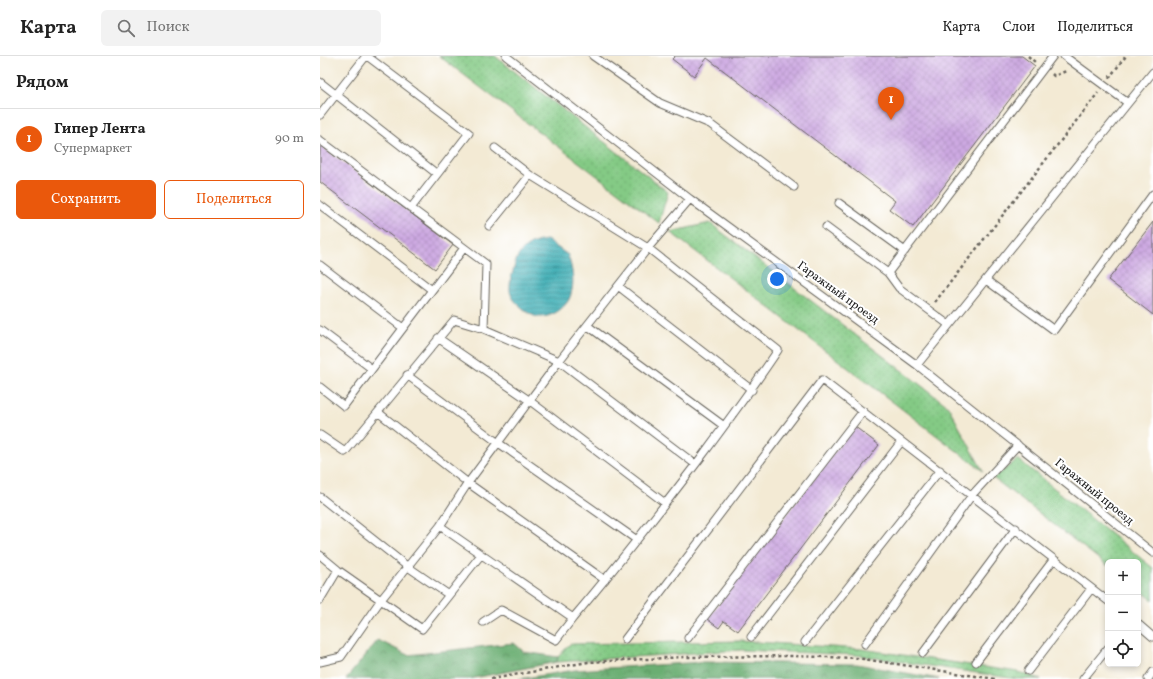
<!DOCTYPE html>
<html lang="ru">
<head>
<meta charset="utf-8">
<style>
	body { margin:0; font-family:Vollkorn,serif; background:#f2f2f2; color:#222 }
	.controls { position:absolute; right:12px; bottom:12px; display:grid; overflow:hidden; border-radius:6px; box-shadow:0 2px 6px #0003 }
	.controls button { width:36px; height:36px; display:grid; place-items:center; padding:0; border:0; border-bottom:1px solid #e0e0e0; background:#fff; color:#222; font:20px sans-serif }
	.you { position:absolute; left:457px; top:223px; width:14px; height:14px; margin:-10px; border:3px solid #fff; border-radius:50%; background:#1a73e8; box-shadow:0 0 0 6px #1a73e833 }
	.badge { display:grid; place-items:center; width:26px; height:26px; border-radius:50%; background:#ea580c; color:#fff; font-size:13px; font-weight:700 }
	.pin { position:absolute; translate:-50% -33px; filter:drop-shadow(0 1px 2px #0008) }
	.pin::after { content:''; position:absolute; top:21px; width:14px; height:12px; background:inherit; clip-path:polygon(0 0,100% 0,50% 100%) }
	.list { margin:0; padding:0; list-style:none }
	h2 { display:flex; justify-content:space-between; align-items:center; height:52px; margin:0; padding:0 16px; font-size:17px }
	h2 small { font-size:13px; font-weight:400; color:#767676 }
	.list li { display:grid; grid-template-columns:26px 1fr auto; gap:12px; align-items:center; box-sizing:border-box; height:60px; padding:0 16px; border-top:1px solid #e0e0e0 }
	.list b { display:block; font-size:15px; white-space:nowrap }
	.list p { margin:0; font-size:13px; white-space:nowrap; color:#767676 }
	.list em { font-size:13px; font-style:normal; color:#767676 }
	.actions { display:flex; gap:8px; padding:12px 16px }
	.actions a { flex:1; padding:9px 0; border:1px solid #ea580c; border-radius:6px; text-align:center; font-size:14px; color:#ea580c }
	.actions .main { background:#ea580c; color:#fff }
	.icon { flex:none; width:22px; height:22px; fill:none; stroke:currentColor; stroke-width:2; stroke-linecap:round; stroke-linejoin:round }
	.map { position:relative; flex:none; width:833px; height:623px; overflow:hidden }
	header { display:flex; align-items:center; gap:24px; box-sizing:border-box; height:56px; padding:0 20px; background:#fff; border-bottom:1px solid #e0e0e0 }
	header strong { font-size:19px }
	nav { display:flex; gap:22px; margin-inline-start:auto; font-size:14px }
	.search { width:280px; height:36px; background:#f2f2f2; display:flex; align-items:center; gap:10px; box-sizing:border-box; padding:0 14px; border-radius:6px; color:#767676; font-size:15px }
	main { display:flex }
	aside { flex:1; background:#fff }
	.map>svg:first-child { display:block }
	.grass { fill:url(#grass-dots); stroke:#507350 }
	.forest { fill:url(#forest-crowns); stroke:#446547 }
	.water { fill:url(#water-rules); stroke:#2a6467 }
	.building { fill:url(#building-cross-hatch) }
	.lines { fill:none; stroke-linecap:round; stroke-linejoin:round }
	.lane-casing { stroke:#67645c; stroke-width:9 }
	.path { stroke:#67645c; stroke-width:2.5; stroke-dasharray:3 3; stroke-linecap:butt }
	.lane { stroke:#fff; stroke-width:7 }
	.labels { text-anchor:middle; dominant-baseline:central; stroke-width:4; stroke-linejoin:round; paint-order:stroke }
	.street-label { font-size:12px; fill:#1c1c1c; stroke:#fff }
</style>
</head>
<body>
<header>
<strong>Карта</strong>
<div class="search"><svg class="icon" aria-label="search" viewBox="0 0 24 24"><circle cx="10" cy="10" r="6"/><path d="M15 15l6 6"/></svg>Поиск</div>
<nav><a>Карта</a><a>Слои</a><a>Поделиться</a></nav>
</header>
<main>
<aside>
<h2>Рядом<small></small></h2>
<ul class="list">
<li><span class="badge">1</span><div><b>Гипер Лента</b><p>Супермаркет</p></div><em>90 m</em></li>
</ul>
<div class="actions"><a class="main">Сохранить</a><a>Поделиться</a></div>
</aside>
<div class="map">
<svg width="833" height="623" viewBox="0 0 833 623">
	<defs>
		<pattern id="grass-dots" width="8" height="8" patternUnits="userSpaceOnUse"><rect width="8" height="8" fill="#84ca85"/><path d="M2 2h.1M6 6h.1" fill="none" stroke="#71ad72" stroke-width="1.8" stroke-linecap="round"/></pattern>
		<pattern id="forest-crowns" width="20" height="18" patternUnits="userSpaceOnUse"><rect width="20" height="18" fill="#6bae72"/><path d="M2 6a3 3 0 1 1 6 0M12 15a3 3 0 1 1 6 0" fill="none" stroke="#578d5d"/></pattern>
		<pattern id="water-rules" width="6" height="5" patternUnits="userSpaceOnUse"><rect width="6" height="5" fill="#39abb2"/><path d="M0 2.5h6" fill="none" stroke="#2f8a90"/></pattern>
		<pattern id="building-cross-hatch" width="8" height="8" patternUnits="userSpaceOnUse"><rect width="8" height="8" fill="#cda9e2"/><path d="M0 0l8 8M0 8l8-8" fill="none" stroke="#af91c1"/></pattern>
	</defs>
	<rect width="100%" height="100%" fill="#fff"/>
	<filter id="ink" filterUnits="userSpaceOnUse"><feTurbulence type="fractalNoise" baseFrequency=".025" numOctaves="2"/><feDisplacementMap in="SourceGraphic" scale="8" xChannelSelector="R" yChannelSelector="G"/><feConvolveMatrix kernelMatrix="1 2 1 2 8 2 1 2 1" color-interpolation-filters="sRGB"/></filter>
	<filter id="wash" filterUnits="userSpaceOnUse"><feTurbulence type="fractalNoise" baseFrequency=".012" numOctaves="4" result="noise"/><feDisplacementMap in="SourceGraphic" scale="16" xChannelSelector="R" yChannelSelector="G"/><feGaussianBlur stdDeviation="0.9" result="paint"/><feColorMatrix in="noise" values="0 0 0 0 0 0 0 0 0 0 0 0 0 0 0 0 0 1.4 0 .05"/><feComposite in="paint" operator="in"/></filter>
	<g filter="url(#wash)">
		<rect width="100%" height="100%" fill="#f3ead4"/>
		<path class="grass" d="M119 0H175L348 136 339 167Z
			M390 167 628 350 663 415 350 176Z
			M698 403 833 512V544L818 533V506H788V510L673 422Z
			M421 585 542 593 698 616 721 623H697L536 599 421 594 237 606 238 601 250 588Z"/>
		<path class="forest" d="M58 584 88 599 194 587 204 596 238 601 237 606 149 623H26Z
			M383 606 537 608 619 623H199L255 614Z"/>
		<path class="water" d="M227 184 248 199C252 212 255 225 251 238 248 251 232 262 218 261 211 260 205 254 200 250 195 246 191 241 190 235 189 226 193 216 195 208 199 192 213 185 227 184Z"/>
		<g id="blocks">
			<path class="building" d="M355 0H702L715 10 593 171 569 153 575 145 387 2 374 20 352 3Z
				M0 89 133 189 115 213 0 126Z
				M833 166V259L788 224Z
				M534 370 559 389 418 575 404 565 399 572 387 563Z"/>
		</g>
	</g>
	<g filter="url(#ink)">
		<use href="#blocks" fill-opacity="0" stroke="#67645c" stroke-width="1"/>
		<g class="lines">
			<defs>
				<path id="lane" d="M47 0 149 77 91 152
					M186 0 370 143 597 309 833 497
					M273 0 340 47 390 68 474 131
					M744 0 808 47
					M0 26 117 118
					M0 59 46 0
					M0 84 166 208 164 273 239 305 375 408
					M519 147 585 195
					M0 149 112 234
					M169 170 210 119
					M506 171 568 217 579 232 629 269
					M0 209 83 272
					M568 217 733 0
					M666 224 734 274 833 138
					M298 230 432 334
					M268 270 404 370
					M0 274 52 313
					M118 282 210 345 345 447
					M597 309 833 16
					M87 319 177 386 317 484
					M0 331 24 350 144 192
					M59 357 148 427 285 524
					M0 379 25 396 134 264 164 273
					M0 441 88 511 129 539
					M120 470 253 562C298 509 340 455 382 400 408 365 434 330 458 294L328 192 210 119 175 92
					M0 499 18 514 0 544
					M18 514 102 573 160 500
					M163 566 181 554 236 584 253 562
					M818 568 833 581
					M431 581 581 386
					M368 582 543 355
					M305 583 502 324 788 545
					M485 586 620 414
					M545 588 652 439 698 389
					M603 597 696 472
					M0 606 21 601 60 545 120 470 148 427 239 305 328 192 370 143
					M656 606 734 503
					M708 615 771 533
					M763 623 788 592
					M828 623 833 616"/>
			</defs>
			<use href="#lane" class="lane-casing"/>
			<path class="path" d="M708 0 715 6
				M732 18 734 20 746 15
				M789 22 806 0
				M615 246 778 37
				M171 623 268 606 365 601 472 600 537 602 675 623"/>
			<use href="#lane" class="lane"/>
		</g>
	</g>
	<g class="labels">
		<g class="street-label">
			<text transform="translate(518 237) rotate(36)">Гаражный проезд</text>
			<text transform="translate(774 436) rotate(39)">Гаражный проезд</text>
		</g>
	</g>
</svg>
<div class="controls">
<button>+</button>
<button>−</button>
<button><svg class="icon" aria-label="locate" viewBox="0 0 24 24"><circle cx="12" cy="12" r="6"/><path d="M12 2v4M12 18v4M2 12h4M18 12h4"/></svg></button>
</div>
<div class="you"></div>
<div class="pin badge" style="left:571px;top:64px">1</div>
</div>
</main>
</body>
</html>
